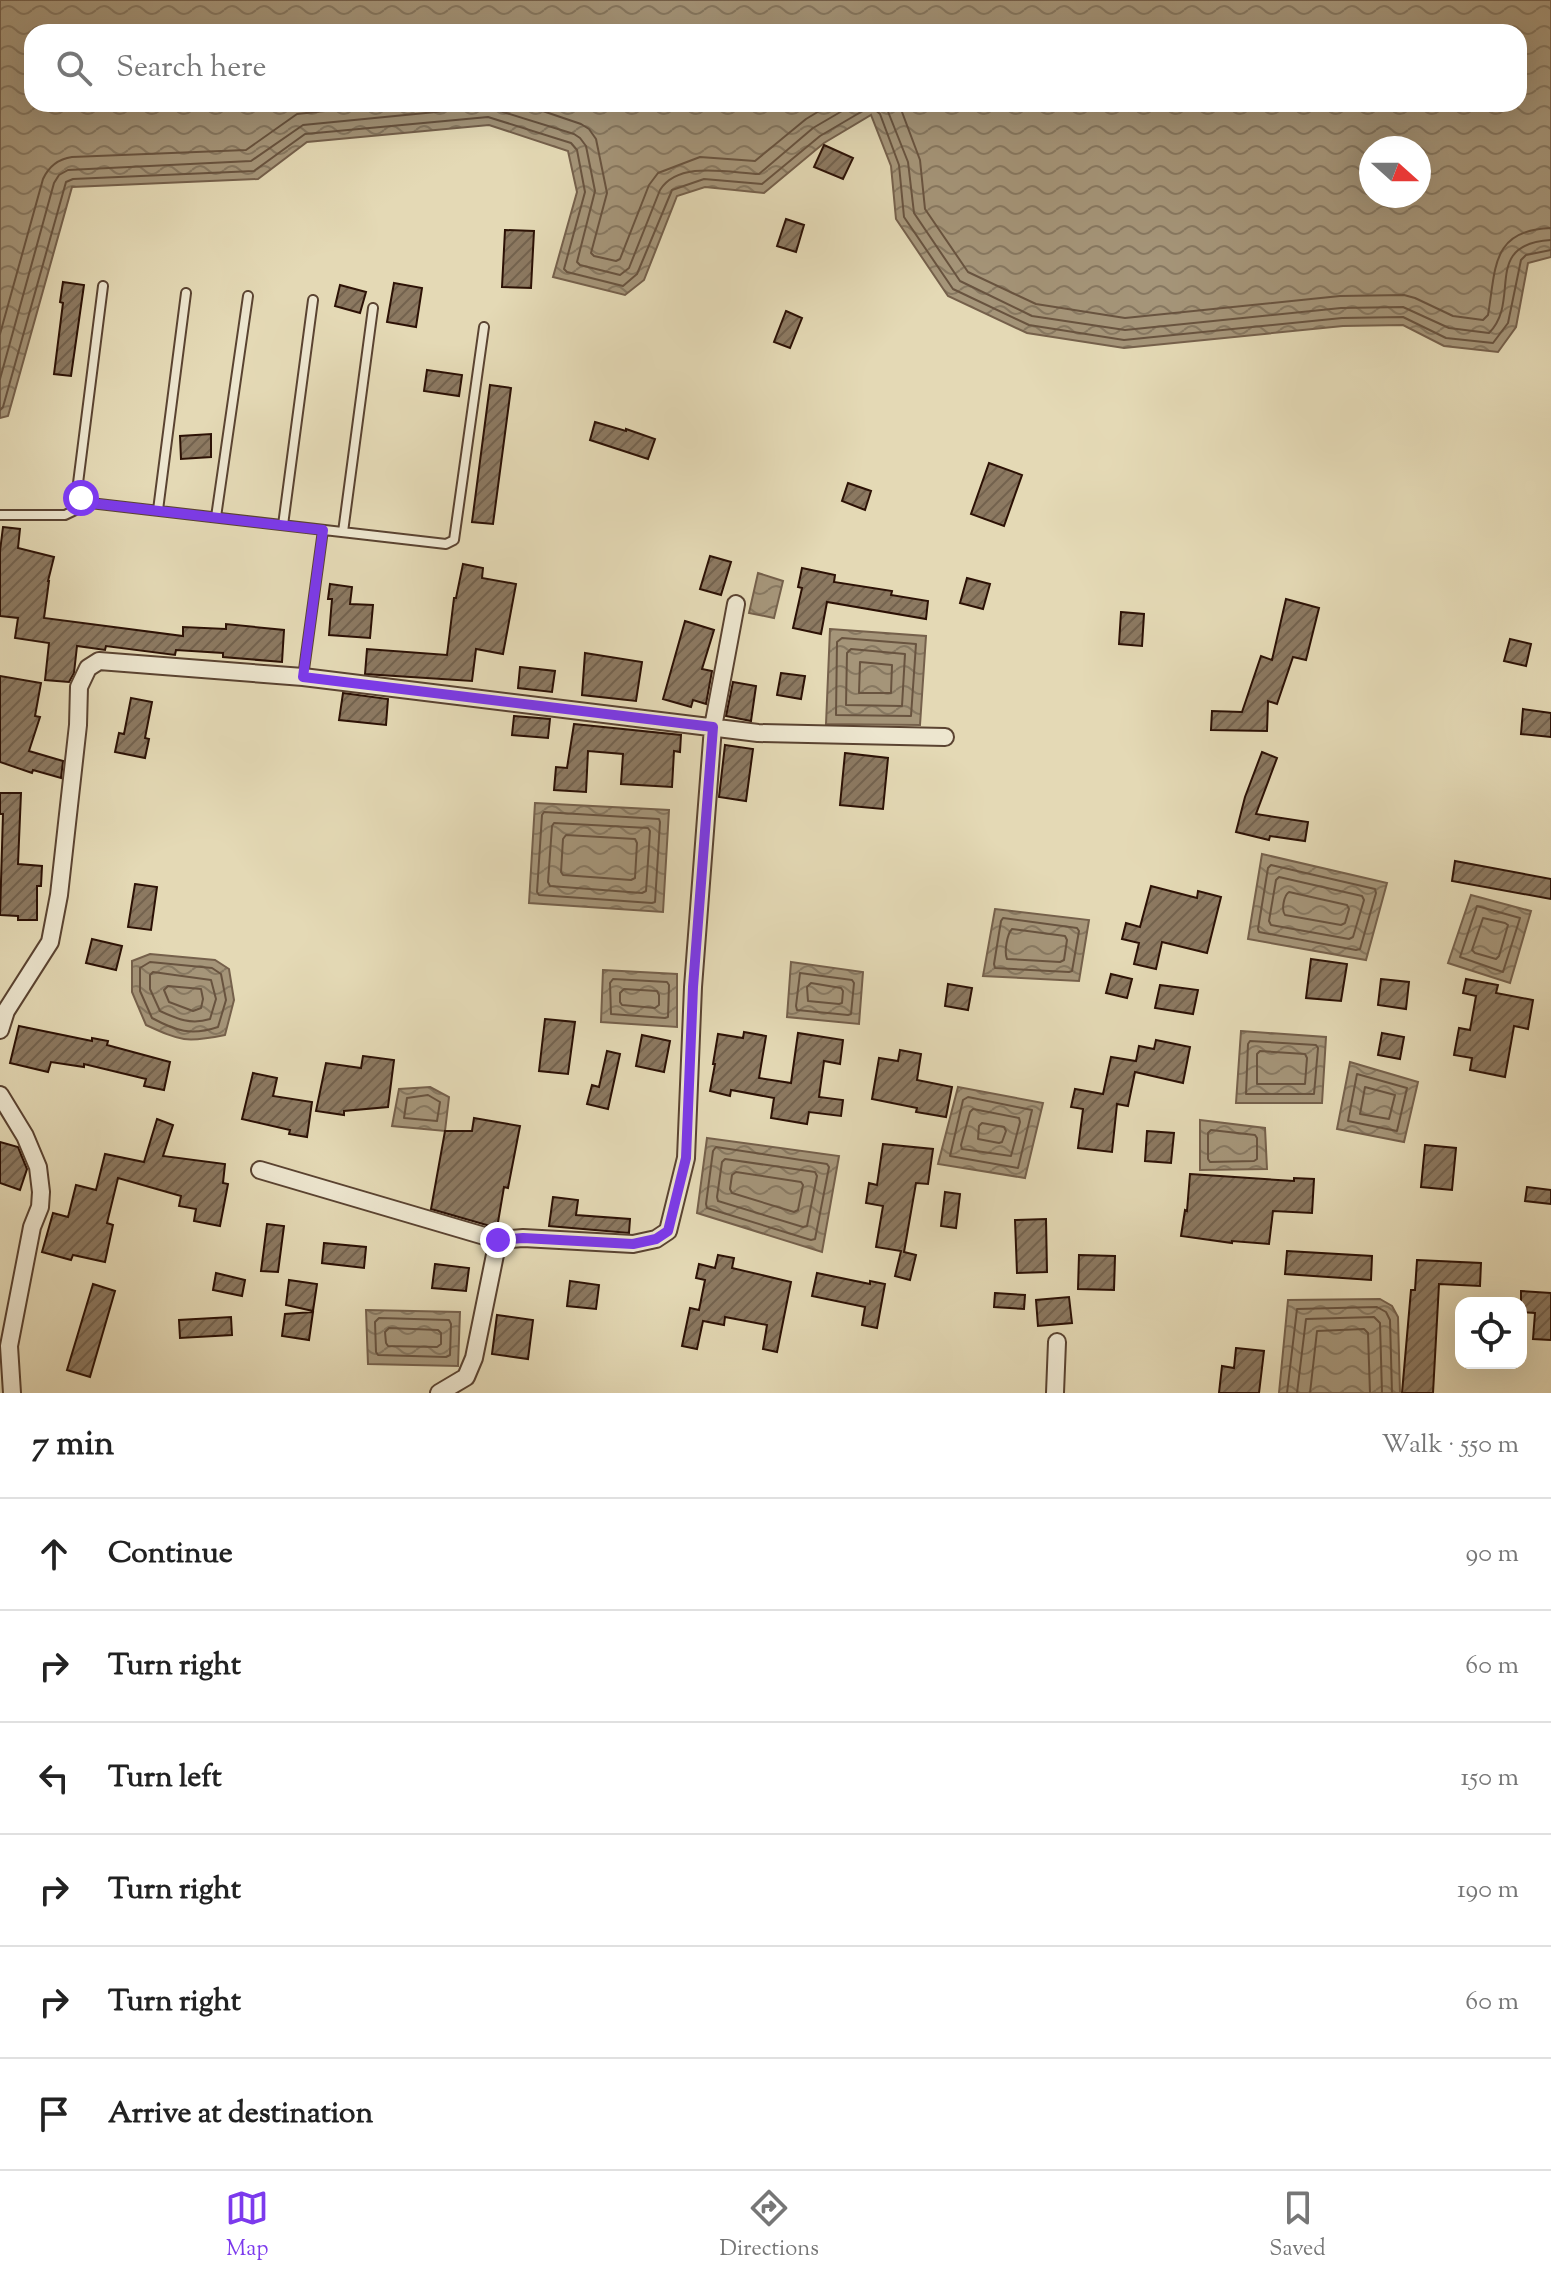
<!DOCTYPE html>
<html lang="en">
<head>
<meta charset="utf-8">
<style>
	body { margin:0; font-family:"Sorts Mill Goudy",serif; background:#f2f2f2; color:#222 }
	.controls { position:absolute; right:24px; bottom:24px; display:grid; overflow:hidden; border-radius:16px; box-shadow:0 8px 32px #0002 }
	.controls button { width:72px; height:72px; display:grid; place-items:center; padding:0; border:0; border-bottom:2px solid #e0e0e0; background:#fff; color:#222; font:40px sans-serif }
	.compass { position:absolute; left:1359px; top:136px; width:72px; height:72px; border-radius:50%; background:#fff; box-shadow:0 8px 32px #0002; rotate:111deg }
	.stop { position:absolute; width:24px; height:24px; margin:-18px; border:6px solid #7c3aed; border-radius:50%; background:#fff }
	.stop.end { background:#7c3aed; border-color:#fff; box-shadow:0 2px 8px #0008 }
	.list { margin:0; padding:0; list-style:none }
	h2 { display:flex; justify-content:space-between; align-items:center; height:104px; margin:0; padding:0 32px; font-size:34px }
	h2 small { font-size:26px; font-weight:400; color:#767676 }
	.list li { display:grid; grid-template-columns:52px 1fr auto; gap:24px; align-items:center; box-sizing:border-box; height:112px; padding:0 32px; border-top:2px solid #e0e0e0 }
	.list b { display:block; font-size:30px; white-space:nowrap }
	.list em { font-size:26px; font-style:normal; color:#767676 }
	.icon { flex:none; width:44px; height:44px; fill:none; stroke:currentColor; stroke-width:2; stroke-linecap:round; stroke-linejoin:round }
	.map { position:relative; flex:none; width:1551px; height:1393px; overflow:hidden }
	.search { position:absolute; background:#fff; box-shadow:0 8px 32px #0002; left:24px; right:24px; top:24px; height:88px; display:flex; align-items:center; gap:20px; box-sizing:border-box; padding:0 28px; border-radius:24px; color:#767676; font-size:30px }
	.sheet { height:776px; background:#fff }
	nav { display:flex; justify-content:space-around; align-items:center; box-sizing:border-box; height:112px; border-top:2px solid #e0e0e0; background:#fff; font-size:22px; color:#767676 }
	nav a { display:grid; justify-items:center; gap:4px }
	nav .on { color:#7c3aed }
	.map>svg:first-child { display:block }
	.water { fill:url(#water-waves); stroke:#75604b; stroke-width:2; fill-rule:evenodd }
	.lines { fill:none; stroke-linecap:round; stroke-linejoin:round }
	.shore { stroke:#68533f; stroke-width:2 }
	.building { fill:url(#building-hatch); stroke:#2c1105; stroke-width:2 }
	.service-casing { stroke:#5a4331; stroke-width:12 }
	.minor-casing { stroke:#5a4331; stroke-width:20 }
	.service { stroke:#ede6cf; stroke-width:8 }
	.minor { stroke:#ede6cf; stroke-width:16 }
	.route { stroke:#7c3aed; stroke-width:10 }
</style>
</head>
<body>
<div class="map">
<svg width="1551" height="1393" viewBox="0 0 1551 1393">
	<defs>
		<pattern id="water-waves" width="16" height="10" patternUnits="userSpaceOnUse" patternTransform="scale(2)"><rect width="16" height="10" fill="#a59579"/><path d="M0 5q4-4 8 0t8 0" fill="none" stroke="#877861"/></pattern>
		<pattern id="building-hatch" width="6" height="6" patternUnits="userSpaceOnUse" patternTransform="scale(2)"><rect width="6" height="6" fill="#8c7961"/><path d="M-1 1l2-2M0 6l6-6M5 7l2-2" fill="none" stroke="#73624e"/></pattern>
	</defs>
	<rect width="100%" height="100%" fill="#e4d9b5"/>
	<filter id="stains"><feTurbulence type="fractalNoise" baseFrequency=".0025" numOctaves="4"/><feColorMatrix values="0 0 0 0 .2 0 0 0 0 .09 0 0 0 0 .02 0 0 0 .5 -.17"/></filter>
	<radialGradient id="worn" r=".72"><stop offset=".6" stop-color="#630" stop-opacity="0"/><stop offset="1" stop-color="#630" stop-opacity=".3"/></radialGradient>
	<path class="water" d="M0 0H1551V257L1528 263 1516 327 1498 352 1444 346 1403 325 1343 326 1124 348 1027 333 948 296 896 219 891 166 871 115 824 143 764 193 705 187 677 196 644 280 625 295 553 277 577 192 568 151 489 125 307 142 258 179 72 187 8 416 0 418ZM32 32H1519V104H32ZM1371 148H1419V196H1371Z
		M758 573 783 581 774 618 749 613Z
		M830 629 926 636 920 725 826 724Z
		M535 803 669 810 663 912 529 903Z
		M1262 854 1387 883 1366 960 1248 939Z
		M1471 895 1531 911 1510 983 1448 963Z
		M995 909 1089 920 1079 981 983 976Z
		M150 954 215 960 229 969 234 1000 225 1035C186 1043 181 1041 146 1025L132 992V961Z
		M791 962 863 972 859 1024 787 1017Z
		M603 970 677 974V1027L601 1022Z
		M1241 1031 1326 1037 1322 1103H1236Z
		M1350 1062 1418 1082 1404 1142 1337 1129Z
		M430 1087 449 1097 445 1131 392 1126 399 1089Z
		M958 1087 1043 1103 1025 1178 938 1164Z
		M1200 1120 1265 1128 1267 1169 1200 1170Z
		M707 1138 839 1156 822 1252 697 1213Z
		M1380 1299 1392 1306 1398 1317 1400 1393H1279L1288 1300Z
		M366 1310 460 1312 458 1366 368 1364Z"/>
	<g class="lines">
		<path class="shore" d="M522 104 581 124 589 129 596 139 607 193 591 253 594 256 616 261 620 259 649 185 658 173 700 157 755 161 806 119 831 104
			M885 104 908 162 914 213 960 281 1032 316 1125 330 1341 308 1403 307 1449 328 1489 333C1522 300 1481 244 1551 240
			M899 104 920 160 925 209 968 272 1036 304 1125 318 1340 296 1404 295 1415 298 1453 316 1483 320 1488 315C1496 268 1491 230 1551 228
			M0 334 43 179C49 166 58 159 72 157L246 150 297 114 391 104
			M0 379 54 183 59 175 68 170 251 161 303 125 487 107 574 134 580 138 586 146 595 191 577 262 580 265 620 275 629 268 660 190C679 160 730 173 759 174L813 128 854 104
			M0 410 3 407 66 182 73 179 254 171 305 134 488 117 571 143 577 150 585 192 564 269 567 272 623 286 637 274 672 190 704 179 762 184 820 136 866 109 873 108 880 114 899 165 904 217 953 289 1029 325 1124 340 1342 318 1403 317 1446 338 1493 343 1508 323 1521 260 1526 255 1551 250
			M842 638 916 644 911 716 836 715 837 642Z
			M851 649 905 654 902 706 846 705 847 653Z
			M860 662 892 665 891 693H859Z
			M544 812 659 819 660 822 655 902 652 903 539 895 537 892 542 815Z
			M554 823 648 828 650 831 646 891 642 893 550 886 548 882 552 826Z
			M566 835 635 839 637 843 635 878 631 880 563 875 561 872 563 839Z
			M1271 865 1375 889 1376 893 1360 949 1356 950 1259 932 1258 929 1268 868Z
			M1279 877 1362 896 1364 900 1353 937 1349 939 1271 925 1269 921 1276 880Z
			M1289 892 1347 905 1349 909 1345 923 1341 925 1285 915C1281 910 1284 895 1289 892Z
			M1477 906 1520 918 1503 972 1460 957Z
			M1003 918 1077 928 1079 931 1072 971 1069 972 995 968 994 964 1001 921Z
			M1483 918 1505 923 1508 925 1499 956 1496 959 1475 953 1472 950Z
			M1012 929 1065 936 1067 940 1064 960 1060 962 1007 959C1004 952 1007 934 1012 929Z
			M150 962 212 968 221 974 226 1000 218 1027C191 1036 176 1031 152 1018L140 991V968Z
			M153 972 211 980 216 999 210 1019C191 1025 177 1019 160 1011L150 989V975Z
			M800 973 852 980 854 983 851 1014 848 1015 797 1010 796 1006Z
			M613 979 667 982 669 985 668 1017 665 1018 611 1014 610 983Z
			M811 983 841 988 843 991 842 1003 839 1004 808 1001 807 987Z
			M168 986 201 989 203 999 201 1008 193 1011 169 1002 164 990Z
			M624 989 657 991 659 995V1005L655 1008 622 1005 620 1002V993Z
			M1250 1041 1316 1045 1318 1048 1314 1094H1246L1248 1044Z
			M1260 1051 1305 1054 1307 1058 1305 1084H1257V1054Z
			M1357 1074 1407 1088 1397 1131 1348 1121Z
			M1365 1087 1395 1095 1389 1119 1360 1114Z
			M428 1095 440 1102 437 1121 404 1118 407 1098Z
			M968 1097 1032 1110 1018 1168 950 1156 963 1100Z
			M973 1109 1019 1118 1020 1122 1011 1156 962 1149 961 1145 970 1112Z
			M982 1123 1004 1127 1006 1131 1002 1142 999 1143 978 1139 979 1126Z
			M1211 1130 1255 1135 1257 1138V1159L1254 1161 1210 1162 1208 1159V1133Z
			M716 1147 827 1164 829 1167 815 1239 811 1240 707 1208 706 1204 713 1151Z
			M725 1159 815 1172 817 1176 807 1226 803 1227 718 1201 717 1197 722 1162Z
			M736 1172 801 1182 803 1185 798 1210 794 1212 732 1193 730 1189 732 1175Z
			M379 1318 449 1320 451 1324 450 1355 446 1357 378 1355 376 1352 375 1322Z
			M389 1328 438 1330 441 1333V1344L437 1347 388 1346 386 1343 385 1332Z
			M1287 1393 1297 1309 1377 1307 1386 1312 1390 1320 1392 1393
			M1297 1393 1306 1319 1374 1317 1380 1323 1382 1393
			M1310 1393 1317 1331 1364 1329 1368 1333 1370 1393"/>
	</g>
	<path class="building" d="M824 145 853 158 843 179 814 167Z
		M786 219 804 225 796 252 777 246Z
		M505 230 534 231 531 288 502 287Z
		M63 282 84 285 71 376 54 374 63 303 60 302Z
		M394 283 422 288 416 327 387 322Z
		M340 285 366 292 360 313 335 306Z
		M786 311 802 318 790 348 774 342Z
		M427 370 462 375 459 396 424 391Z
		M490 385 511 388 493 524 472 522Z
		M595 422 626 431V429L655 439 648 459 590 440Z
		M211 434V457L181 459 180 436Z
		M989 463 1022 475 1004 526 971 514Z
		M848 483 871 491 865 510 842 501Z
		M3 527 20 529 18 548 54 557 48 581H49L44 618 183 636V627L226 629V624L284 630 282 662 223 657V653L176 650 175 655 106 646 105 650 77 646 74 673 69 682 45 680 49 643 15 638 18 618 0 616V551Z
		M710 556 731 562 721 595 700 589Z
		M463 564 483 568 482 578 516 584 503 654 476 649 472 681 365 674 367 649 447 655 454 598H456Z
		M802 568 835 575 834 582 892 591 891 595 928 601 926 619 827 602 821 634 793 628 802 588 798 587Z
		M967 578 990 584 983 609 960 603Z
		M330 584 352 587 350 604 373 605 370 638 329 635 332 599H328Z
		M1286 599 1319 608 1306 660 1293 657 1277 704 1268 701 1267 731 1211 730 1212 711 1242 712 1261 656 1272 660Z
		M1121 612 1144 614 1142 646 1119 644Z
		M685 621 714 630 702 669 712 671 706 704 693 700 691 707 663 699Z
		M1510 639 1531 644 1526 666 1504 661Z
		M585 653 642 662 636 701 582 695Z
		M520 667 555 671 552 692 518 688Z
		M781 673 805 676 801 699 777 695Z
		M0 676 41 683 35 716 40 717 29 751 63 761 61 778 33 770 32 773 0 762Z
		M733 682 756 686 751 721 726 716Z
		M343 693 388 699 386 725 339 720Z
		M131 698 152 702 145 738 149 739 145 758 115 752 119 733 124 734Z
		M1523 709 1551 713V737L1521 734Z
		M514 716 550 719 548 738 512 735Z
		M574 724 681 735 680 752 674 751 672 787 621 784 623 754 588 751 586 792 554 790 556 767 567 768Z
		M725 745 753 749 746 801 719 797Z
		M1262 752 1277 758 1256 814 1308 822 1305 841 1270 836 1269 840 1236 832 1245 797Z
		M845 753 888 758 883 809 840 805Z
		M0 793H21L18 864 42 866 41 886H37V920H18V916L0 915 3 814H0Z
		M1455 861 1551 879V899L1452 881Z
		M135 884 157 887 151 930 128 927Z
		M1151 886 1197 898 1198 891 1221 897 1207 953 1162 942 1156 969 1134 964 1139 943 1122 939 1126 923 1140 927Z
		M92 939 122 946 116 970 86 963Z
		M1311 959 1347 964 1341 1001 1306 998Z
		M1111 974 1132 979 1127 998 1106 993Z
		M1381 979 1409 982 1406 1009 1378 1005Z
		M1466 979 1498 985 1496 993 1533 1000 1528 1029 1514 1026 1505 1077 1470 1070 1472 1058 1454 1055 1459 1028 1470 1030 1476 996 1463 993Z
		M948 984 972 988 968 1010 945 1006Z
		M1160 985 1198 990 1193 1014 1155 1008Z
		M545 1019 575 1022 568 1074 539 1071Z
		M19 1026 92 1041V1038L108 1041 107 1045 170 1062 164 1090 144 1086 146 1079 84 1064V1067L51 1062 48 1072 10 1063Z
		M744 1032 766 1036 759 1078 791 1083 798 1033 843 1040 840 1064 824 1061 819 1097 843 1100 841 1116 809 1112 807 1124 771 1118 774 1098 731 1090 730 1096 710 1091 715 1064H713L718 1034 743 1038Z
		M1382 1033 1404 1037 1400 1059 1378 1055Z
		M642 1035 670 1041 664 1072 636 1066Z
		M1156 1040 1190 1047 1183 1083 1135 1072 1128 1106 1117 1104 1112 1152 1078 1148 1083 1109 1071 1107 1075 1089 1103 1094 1111 1057 1136 1061 1139 1046 1154 1049Z
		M900 1050 921 1054 917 1080 952 1087 946 1117 916 1112 917 1108 872 1099 879 1058 898 1061Z
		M607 1051 620 1054 608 1109 587 1104 592 1085 599 1087Z
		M363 1056 394 1060 388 1107 344 1111V1115L316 1111 326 1063 361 1068Z
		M253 1073 277 1078 273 1096 312 1102 307 1137 289 1134 290 1130 242 1119Z
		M474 1118 520 1126 508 1188 504 1187 497 1228 431 1209 445 1131H472Z
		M157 1119 173 1125 163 1156 225 1164 223 1183 228 1184 220 1226 194 1221 196 1209 179 1206 181 1196 118 1178 107 1223 113 1225 105 1262 73 1255 71 1260 42 1252 53 1213 68 1217 76 1185 96 1190 105 1154 144 1162Z
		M1147 1131 1174 1133 1171 1163 1145 1161Z
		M0 1142 18 1147 27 1169 20 1190 0 1183Z
		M883 1144 933 1149 928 1184 916 1183 904 1252 916 1255 910 1280 895 1276 901 1251 876 1247 883 1206 866 1203 869 1183 877 1185Z
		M1425 1145 1456 1148 1452 1190 1421 1187Z
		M1190 1174 1294 1181V1178L1314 1179 1312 1213 1273 1211 1269 1244 1232 1241V1243L1181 1236 1185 1210 1187 1211Z
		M1527 1187 1551 1190V1204L1525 1201Z
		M945 1192 960 1194 956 1228 941 1226Z
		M553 1197 578 1200 576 1215 630 1219 629 1233 549 1226Z
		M1046 1219 1047 1272 1017 1273 1015 1220Z
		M267 1224 284 1226 278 1272 261 1271Z
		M324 1243 366 1247 364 1268 322 1263Z
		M1287 1251 1372 1256 1371 1280 1285 1274Z
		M718 1255 734 1258 732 1268 791 1282 777 1352 763 1349 767 1325 725 1317 724 1325 703 1321 697 1349 682 1346 690 1308 699 1310 705 1280 696 1278 699 1264 715 1268Z
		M1079 1255 1115 1256 1114 1290 1078 1289Z
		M1417 1260 1481 1263 1480 1286 1439 1284 1433 1393H1402L1411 1290H1415Z
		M435 1264 469 1268 466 1291 432 1288Z
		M216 1273 245 1280 242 1296 213 1290Z
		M817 1273 870 1284V1281L885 1284 877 1328 862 1325 865 1307 812 1296Z
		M289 1280 317 1284 313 1311 286 1305Z
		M570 1281 599 1285 596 1309 567 1306Z
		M93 1284 115 1291 90 1377 67 1370Z
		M1521 1291 1551 1293V1340L1533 1339 1535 1313 1521 1312Z
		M995 1293 1025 1295 1024 1309 994 1307Z
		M1069 1297 1072 1323 1038 1326 1036 1300Z
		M313 1312 309 1340 282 1336 285 1314Z
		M497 1315 533 1320 528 1359 492 1354Z
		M231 1317 232 1335 180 1338 179 1320Z
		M1236 1348 1264 1351 1259 1393H1219L1222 1366 1234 1368Z"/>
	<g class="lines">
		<defs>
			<path id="service" d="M103 286 77 491 81 498 90 503 446 544 454 540 484 327
				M158 510 186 293
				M0 515H65L90 503
				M216 517 248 296
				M283 525 313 300
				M343 532 373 308
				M303 677 323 530"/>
			<path id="minor" d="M0 1030 6 1011 50 942 59 895 78 725 79 687 88 668 99 661 303 677 758 733 945 737
				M0 1095 25 1136 38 1167 41 1192 40 1207 32 1227 9 1346 12 1393
				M260 1170 498 1240
				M439 1393 466 1377 474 1358 498 1240 523 1238 633 1244 656 1239 668 1231 686 1158 693 987 713 727 736 604
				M1055 1393 1057 1342"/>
		</defs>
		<use href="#service" class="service-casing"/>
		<use href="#minor" class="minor-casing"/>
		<use href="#service" class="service"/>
		<use href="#minor" class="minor"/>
	</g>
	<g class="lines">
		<path class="route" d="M81 498 90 503 323 530 303 677 713 727 693 987 686 1158 668 1231 656 1239 633 1244 523 1238 498 1240"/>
	</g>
	<rect width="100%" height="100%" filter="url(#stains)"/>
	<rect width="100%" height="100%" fill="url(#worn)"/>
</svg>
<div class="controls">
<button><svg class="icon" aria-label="locate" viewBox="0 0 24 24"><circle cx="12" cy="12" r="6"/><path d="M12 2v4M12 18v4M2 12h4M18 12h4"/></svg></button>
</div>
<svg class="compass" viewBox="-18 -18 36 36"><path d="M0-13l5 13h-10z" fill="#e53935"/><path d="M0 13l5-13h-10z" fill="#767676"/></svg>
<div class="stop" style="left:81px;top:498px"></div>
<div class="stop end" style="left:498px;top:1240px"></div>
<div class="search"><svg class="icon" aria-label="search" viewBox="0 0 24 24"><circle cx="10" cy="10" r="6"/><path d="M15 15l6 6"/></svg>Search here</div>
</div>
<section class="sheet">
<h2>7 min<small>Walk · 550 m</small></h2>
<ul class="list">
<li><svg class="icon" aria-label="ahead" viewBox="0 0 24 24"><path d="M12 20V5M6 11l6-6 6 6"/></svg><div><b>Continue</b></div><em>90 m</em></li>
<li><svg class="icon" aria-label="right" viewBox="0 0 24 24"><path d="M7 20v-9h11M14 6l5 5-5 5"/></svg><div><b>Turn right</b></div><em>60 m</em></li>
<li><svg class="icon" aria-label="left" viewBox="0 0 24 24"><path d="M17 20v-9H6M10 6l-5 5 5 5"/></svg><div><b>Turn left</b></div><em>150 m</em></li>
<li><svg class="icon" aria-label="right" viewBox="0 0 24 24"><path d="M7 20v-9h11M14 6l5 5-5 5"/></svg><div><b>Turn right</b></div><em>190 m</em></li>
<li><svg class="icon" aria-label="right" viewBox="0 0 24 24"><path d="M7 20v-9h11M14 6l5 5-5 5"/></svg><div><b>Turn right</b></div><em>60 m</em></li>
<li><svg class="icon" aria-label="arrive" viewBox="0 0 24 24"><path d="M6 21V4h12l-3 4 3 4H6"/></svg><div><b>Arrive at destination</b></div></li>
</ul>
</section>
<nav>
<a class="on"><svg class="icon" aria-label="map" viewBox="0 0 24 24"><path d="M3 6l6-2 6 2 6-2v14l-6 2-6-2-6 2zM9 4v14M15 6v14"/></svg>Map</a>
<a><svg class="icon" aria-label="directions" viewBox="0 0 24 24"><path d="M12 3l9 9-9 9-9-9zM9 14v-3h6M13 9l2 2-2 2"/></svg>Directions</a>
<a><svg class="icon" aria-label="saved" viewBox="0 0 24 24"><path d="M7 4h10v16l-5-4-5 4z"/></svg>Saved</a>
</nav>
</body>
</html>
